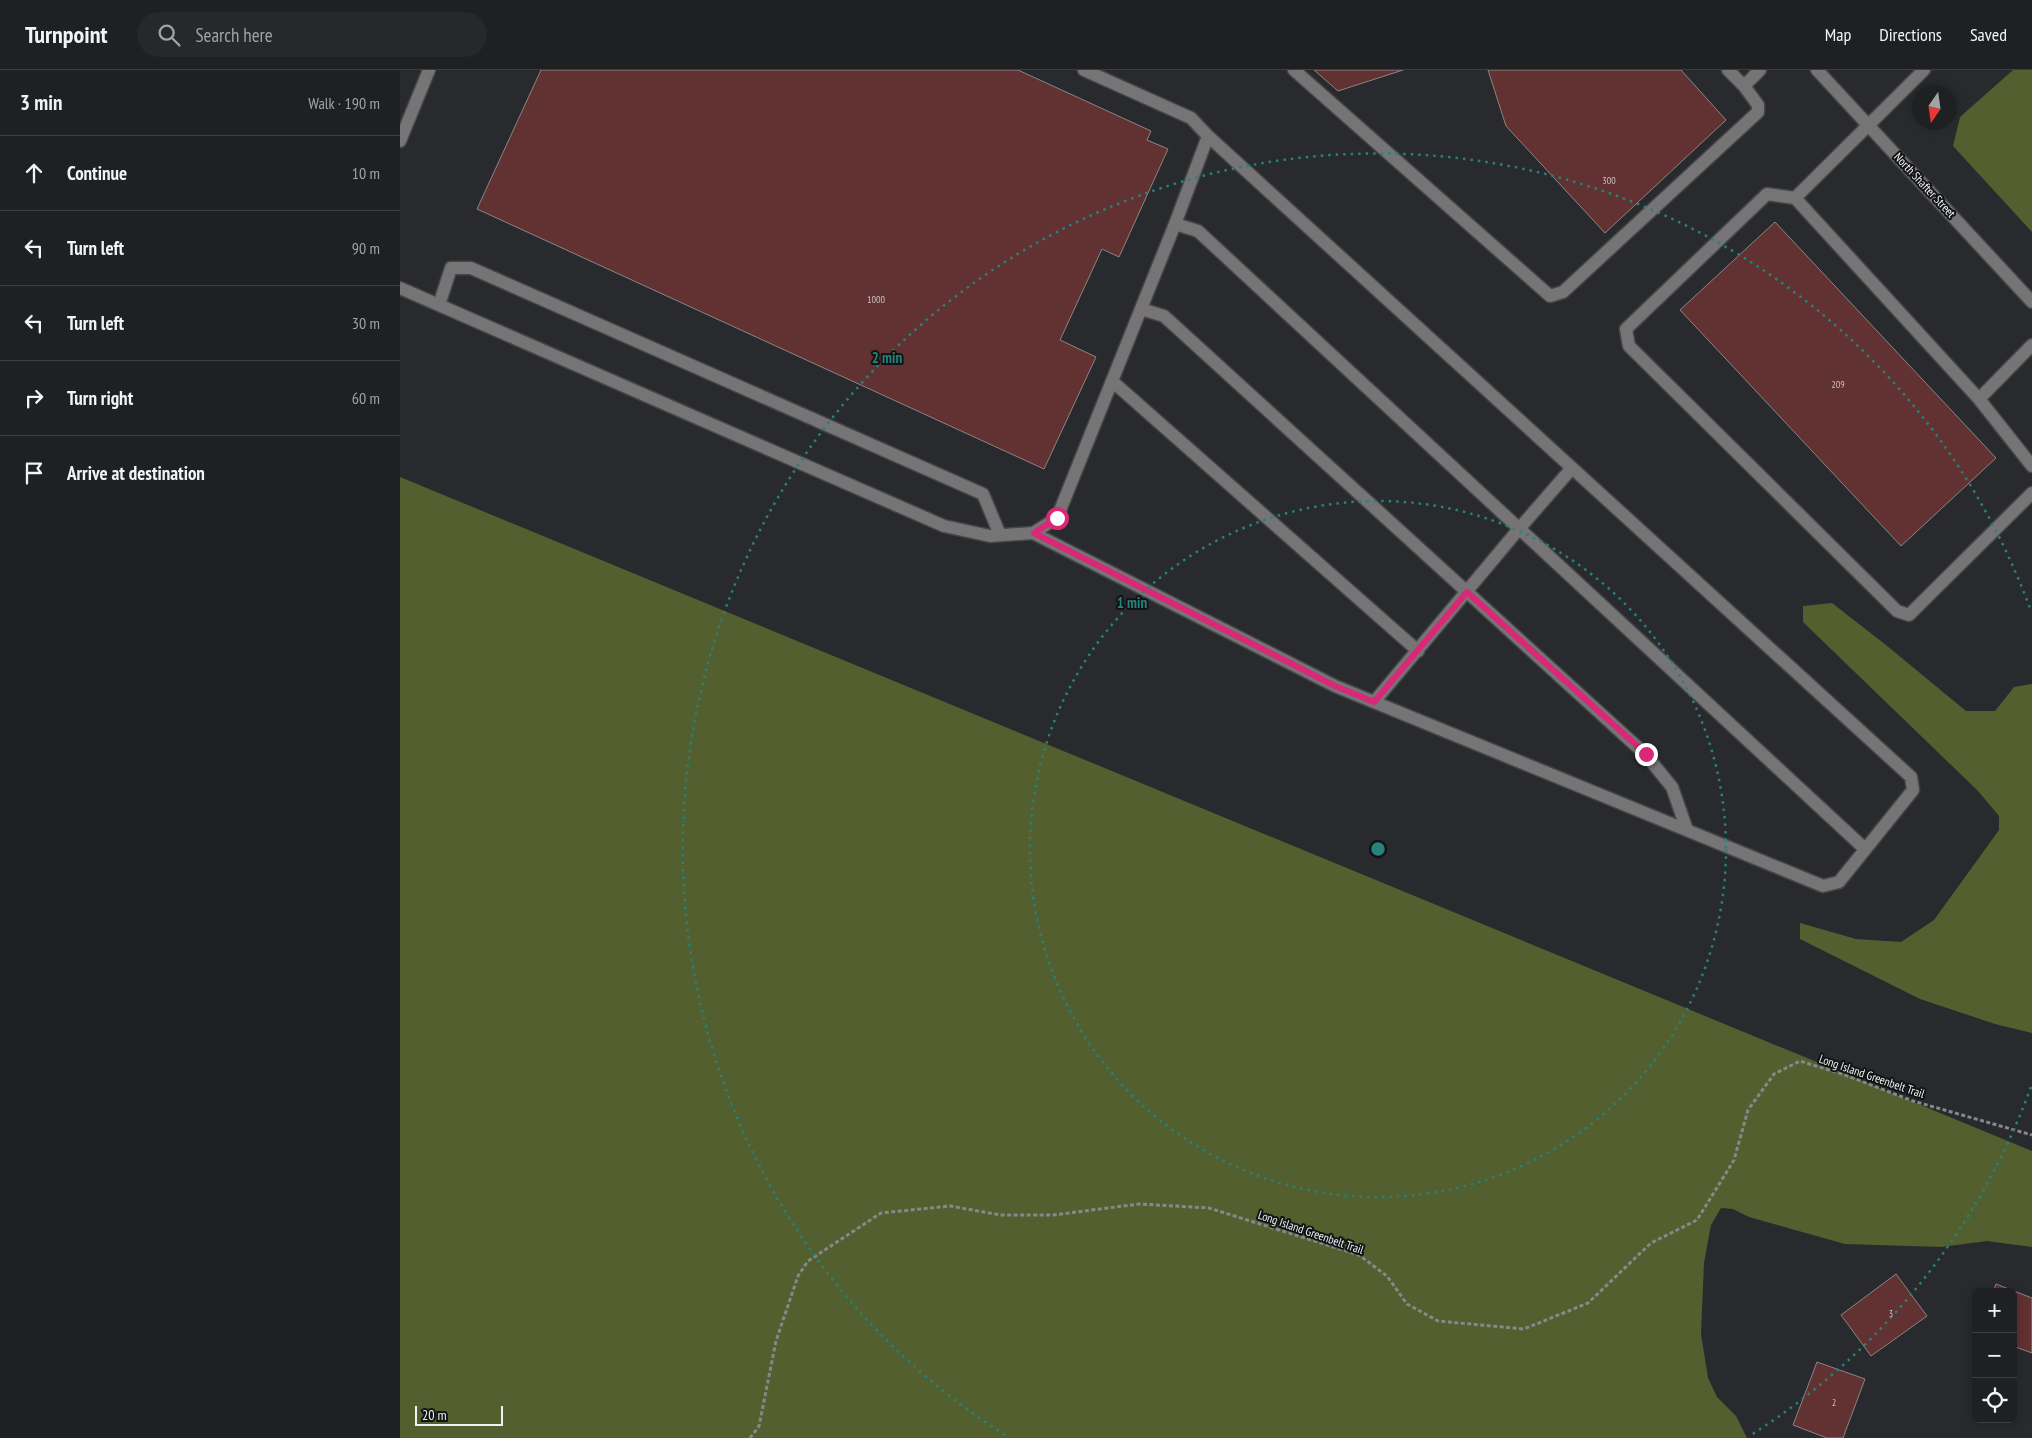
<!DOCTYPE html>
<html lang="en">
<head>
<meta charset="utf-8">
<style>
	body { margin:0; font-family:"PT Sans Narrow",sans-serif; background:#26282a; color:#f1f3f6 }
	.controls { position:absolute; right:15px; bottom:15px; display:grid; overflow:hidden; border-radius:8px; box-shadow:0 2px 12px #0003 }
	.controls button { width:45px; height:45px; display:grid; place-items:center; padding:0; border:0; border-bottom:1px solid #3c3e40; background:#1e2022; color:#f1f3f6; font:25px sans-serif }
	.compass { position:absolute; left:1512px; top:15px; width:45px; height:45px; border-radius:50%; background:#1e2022; box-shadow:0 2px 12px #0003; rotate:193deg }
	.scale { position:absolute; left:15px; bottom:12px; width:88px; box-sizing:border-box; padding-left:5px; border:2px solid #f0f1f3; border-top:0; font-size:14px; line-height:18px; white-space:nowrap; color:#f0f1f3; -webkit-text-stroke:4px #121314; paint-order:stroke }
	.stop { position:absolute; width:15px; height:15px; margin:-11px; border:4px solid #db2777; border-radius:50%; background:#fff }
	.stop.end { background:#db2777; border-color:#fff; box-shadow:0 1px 5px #0008 }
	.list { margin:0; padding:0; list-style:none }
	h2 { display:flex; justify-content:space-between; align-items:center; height:65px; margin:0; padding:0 20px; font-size:21px }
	h2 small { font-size:16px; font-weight:400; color:#a1a3a5 }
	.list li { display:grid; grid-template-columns:32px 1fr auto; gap:15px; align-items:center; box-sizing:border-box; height:75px; padding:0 20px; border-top:1px solid #3c3e40 }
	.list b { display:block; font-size:19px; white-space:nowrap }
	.list em { font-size:16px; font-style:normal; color:#a1a3a5 }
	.icon { flex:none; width:28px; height:28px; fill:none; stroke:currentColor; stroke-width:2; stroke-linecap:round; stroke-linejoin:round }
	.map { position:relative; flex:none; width:1632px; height:1368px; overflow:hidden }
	header { display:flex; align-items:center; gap:30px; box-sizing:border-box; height:70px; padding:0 25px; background:#1e2022; border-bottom:1px solid #3c3e40 }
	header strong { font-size:24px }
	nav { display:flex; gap:28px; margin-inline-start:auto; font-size:18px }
	.search { width:350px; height:45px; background:#26282a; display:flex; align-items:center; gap:12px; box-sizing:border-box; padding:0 18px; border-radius:28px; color:#a1a3a5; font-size:19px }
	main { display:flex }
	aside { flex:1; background:#1e2022 }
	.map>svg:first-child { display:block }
	.forest { fill:#545f2f }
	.building { fill:#623131; stroke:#8a8686 }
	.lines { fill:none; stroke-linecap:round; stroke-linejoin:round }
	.minor-casing { stroke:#444649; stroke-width:15 }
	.path { stroke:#86888a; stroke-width:3; stroke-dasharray:4 2.5; stroke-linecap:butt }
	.minor { stroke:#767474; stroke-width:12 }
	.route { stroke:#db2777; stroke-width:6 }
	.ring { fill:none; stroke:#26827b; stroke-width:2.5; stroke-dasharray:2.5 5 }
	.labels { text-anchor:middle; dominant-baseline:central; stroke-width:4; stroke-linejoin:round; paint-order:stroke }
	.number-label { font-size:10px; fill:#ccc1c2 }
	.street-label { font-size:12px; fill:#f0f1f3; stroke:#121314 }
	.centre { fill:#26827b; stroke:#121314; stroke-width:2.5 }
	.ring-label { font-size:15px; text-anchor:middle; font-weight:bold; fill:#26827b; stroke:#121314; stroke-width:4; stroke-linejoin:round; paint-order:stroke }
</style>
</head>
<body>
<header>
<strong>Turnpoint</strong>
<div class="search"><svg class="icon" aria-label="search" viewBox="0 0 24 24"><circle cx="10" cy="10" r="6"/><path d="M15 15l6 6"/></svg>Search here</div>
<nav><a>Map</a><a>Directions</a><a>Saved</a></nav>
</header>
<main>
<aside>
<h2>3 min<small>Walk · 190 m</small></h2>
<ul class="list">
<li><svg class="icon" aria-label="ahead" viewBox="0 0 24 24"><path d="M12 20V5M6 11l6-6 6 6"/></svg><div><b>Continue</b></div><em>10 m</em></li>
<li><svg class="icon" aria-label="left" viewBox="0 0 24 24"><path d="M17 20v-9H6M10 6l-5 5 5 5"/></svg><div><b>Turn left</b></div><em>90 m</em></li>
<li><svg class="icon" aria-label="left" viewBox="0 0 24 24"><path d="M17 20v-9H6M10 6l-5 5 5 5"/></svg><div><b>Turn left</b></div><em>30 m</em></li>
<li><svg class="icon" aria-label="right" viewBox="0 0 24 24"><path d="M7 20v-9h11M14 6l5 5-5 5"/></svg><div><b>Turn right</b></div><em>60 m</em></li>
<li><svg class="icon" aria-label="arrive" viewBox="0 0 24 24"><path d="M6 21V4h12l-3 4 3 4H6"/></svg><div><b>Arrive at destination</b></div></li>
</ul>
</aside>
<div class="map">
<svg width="1632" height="1368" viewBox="0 0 1632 1368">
	<rect width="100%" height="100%" fill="#282a2d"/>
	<path class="forest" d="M1613 0H1632V162L1553 76 1560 47Z
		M0 407 1632 1081V1177L1587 1171 1541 1177 1445 1174 1349 1147 1333 1139 1321 1138 1311 1155 1304 1193 1301 1264 1308 1308 1317 1327 1336 1346 1347 1368H0Z
		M1432 533 1486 575 1566 641H1595L1614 617 1632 614V963L1595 954 1520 929 1400 869V853L1456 869 1501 872 1534 850 1599 760V746L1578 721 1403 552V536Z"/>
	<path class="building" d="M141 0H618L751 61 747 70 768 79 719 187 702 179 660 270 696 287 644 399 77 139Z
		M914 0H1003L938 21Z
		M1088 0H1281L1326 50 1205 163 1106 56Z
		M1375 152 1596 388 1501 476 1280 240Z
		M1496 1204 1527 1246 1471 1286 1441 1245Z
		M1596 1214 1632 1228V1283L1613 1276V1222H1593Z
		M1417 1292 1465 1309 1443 1368H1427L1393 1355Z"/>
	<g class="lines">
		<defs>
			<path id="minor" d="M894 0 1150 226 1163 222 1358 42V35L1344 16 1360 0
				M1328 0 1344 16
				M1417 0 1632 232
				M1524 0 1395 128 1367 124 1226 259 1229 276 1497 541 1509 545 1632 423
				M0 71 29 0
				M1395 128 1579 329
				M775 154 798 161 1465 779
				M0 218 544 456 590 466 633 463 657 448 775 154 808 66 791 48 684 0
				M39 235 51 198H71L583 424 600 465
				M741 239 764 246 1245 684 1272 717 1287 760
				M1632 275 1579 329 1632 396
				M712 311 1018 581
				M633 463 935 616 1423 816 1439 812 1513 720 1511 707 808 66
				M974 632 1118 460 1172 398"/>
		</defs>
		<use href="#minor" class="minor-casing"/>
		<path class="path" d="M350 1368 359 1356 376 1271 398 1206 408 1191 481 1143 550 1136 601 1145H653L739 1134 809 1138 959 1185 987 1206 1007 1234 1038 1251 1124 1259 1188 1233 1251 1173 1297 1150 1334 1090 1348 1040 1374 1004 1400 991 1445 1005 1513 1031 1632 1065"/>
		<use href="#minor" class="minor"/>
	</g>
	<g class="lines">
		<path class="route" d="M657 448 634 463 935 616 974 632 1067 522 1246 684"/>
	</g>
	<g class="ring">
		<circle cx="978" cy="779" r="348"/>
		<path d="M1631 1017A695 695 0 0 1 1351 1365M605 1365A695 695 0 1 1 1631 541"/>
	</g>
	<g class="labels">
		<g class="number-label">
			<text x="1209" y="110">300</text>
			<text x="476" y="229">1000</text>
			<text x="1438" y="314">209</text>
			<text x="1491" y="1243">3</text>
			<text x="1434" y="1332">2</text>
		</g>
		<g class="street-label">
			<text transform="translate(1525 115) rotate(47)">North Shafter Street</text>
			<text transform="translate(1472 1006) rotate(19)">Long Island Greenbelt Trail</text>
			<text transform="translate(911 1162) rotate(19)">Long Island Greenbelt Trail</text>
		</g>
	</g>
	<circle cx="978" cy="779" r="8" class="centre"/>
	<g class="ring-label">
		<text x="487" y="293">2 min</text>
		<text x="732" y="538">1 min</text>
	</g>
</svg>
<div class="controls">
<button>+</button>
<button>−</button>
<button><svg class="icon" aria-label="locate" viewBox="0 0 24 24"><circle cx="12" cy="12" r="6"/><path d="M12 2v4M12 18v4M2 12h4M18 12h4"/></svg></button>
</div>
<svg class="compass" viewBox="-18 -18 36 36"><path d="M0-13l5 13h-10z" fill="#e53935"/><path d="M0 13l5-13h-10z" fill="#a1a3a5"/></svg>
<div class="scale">20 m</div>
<div class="stop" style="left:657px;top:448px"></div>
<div class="stop end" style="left:1246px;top:684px"></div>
</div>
</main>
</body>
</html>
